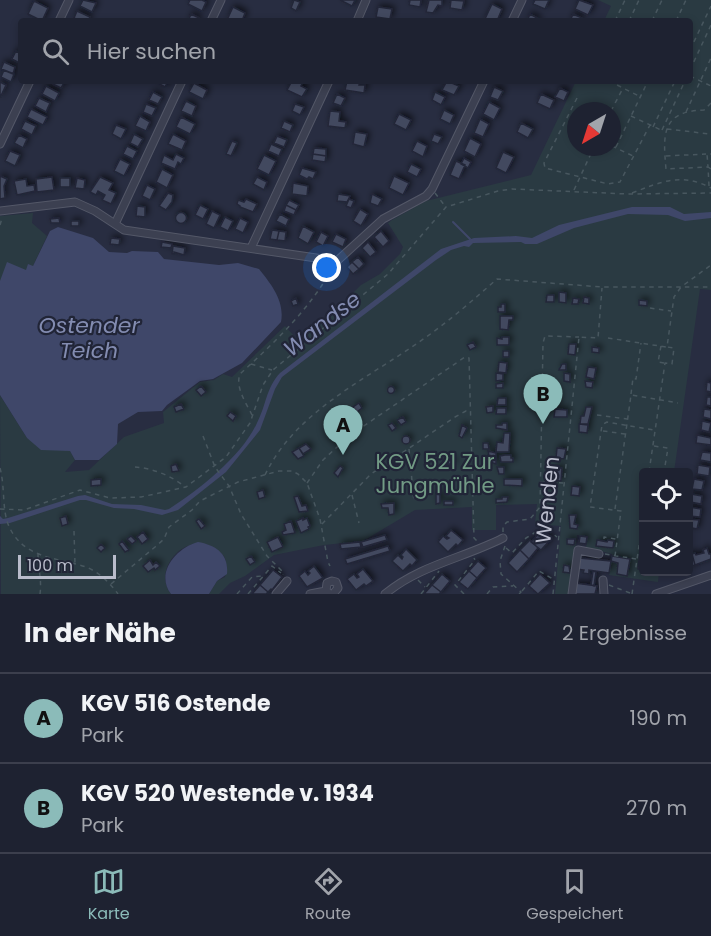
<!DOCTYPE html>
<html lang="de">
<head>
<meta charset="utf-8">
<style>
	body { margin:0; font-family:Poppins,sans-serif; background:#262a39; color:#f1f3f6 }
	.controls { position:absolute; right:18px; bottom:18px; display:grid; overflow:hidden; border-radius:6px; box-shadow:0 3px 9px #0003 }
	.controls button { width:54px; height:54px; display:grid; place-items:center; padding:0; border:0; border-bottom:2px solid #3c3f4d; background:#1e2231; color:#f1f3f6; font:30px sans-serif }
	.compass { position:absolute; left:567px; top:102px; width:54px; height:54px; border-radius:50%; background:#1e2231; box-shadow:0 3px 9px #0003; rotate:219deg }
	.scale { position:absolute; left:18px; bottom:15px; width:98px; box-sizing:border-box; padding-left:6px; border:3px solid #b9bccb; border-top:0; font-size:16px; line-height:21px; white-space:nowrap; color:#b9bccb; -webkit-text-stroke:4px #212537; paint-order:stroke }
	.you { position:absolute; left:327px; top:268px; width:21px; height:21px; margin:-15px; border:4px solid #fff; border-radius:50%; background:#1a73e8; box-shadow:0 0 0 9px #1a73e833 }
	.badge { display:grid; place-items:center; width:39px; height:39px; border-radius:50%; background:#8bbbb9; color:#111; font-size:20px; font-weight:700 }
	.pin { position:absolute; translate:-50% -50px; filter:drop-shadow(0 2px 3px #0008) }
	.pin::after { content:''; position:absolute; top:32px; width:21px; height:18px; background:inherit; clip-path:polygon(0 0,100% 0,50% 100%) }
	.list { margin:0; padding:0; list-style:none }
	h2 { display:flex; justify-content:space-between; align-items:center; height:78px; margin:0; padding:0 24px; font-size:26px }
	h2 small { font-size:20px; font-weight:400; color:#a1a4ab }
	.list li { display:grid; grid-template-columns:39px 1fr auto; gap:18px; align-items:center; box-sizing:border-box; height:90px; padding:0 24px; border-top:2px solid #3c3f4d }
	.list b { display:block; font-size:22px; white-space:nowrap }
	.list p { margin:0; font-size:20px; white-space:nowrap; color:#a1a4ab }
	.list em { font-size:20px; font-style:normal; color:#a1a4ab }
	.icon { flex:none; width:33px; height:33px; fill:none; stroke:currentColor; stroke-width:2; stroke-linecap:round; stroke-linejoin:round }
	.map { position:relative; flex:none; width:711px; height:594px; overflow:hidden }
	.search { position:absolute; background:#1e2231; box-shadow:0 3px 9px #0003; left:18px; right:18px; top:18px; height:66px; display:flex; align-items:center; gap:15px; box-sizing:border-box; padding:0 21px; border-radius:6px; color:#a1a4ab; font-size:22px }
	.sheet { height:258px; background:#1e2231 }
	nav { display:flex; justify-content:space-around; align-items:center; box-sizing:border-box; height:84px; border-top:2px solid #3c3f4d; background:#1e2231; font-size:16px; color:#a1a4ab }
	nav a { display:grid; justify-items:center; gap:3px }
	nav .on { color:#8bbbb9 }
	.map>svg:first-child { display:block }
	.green { fill:#2a3a42; fill-rule:evenodd }
	.water { fill:#3f4769 }
	.lines { fill:none; stroke-linecap:round; stroke-linejoin:round }
	.stream { stroke:#3f4769; stroke-width:2 }
	.building { fill:#43485f; stroke:#232738; stroke-width:1.5; filter:url(#shadow) }
	.minor-casing { stroke:#545868; stroke-width:9 }
	.path { stroke:#48575f; stroke-width:1.5; stroke-dasharray:4.5 4.5; stroke-linecap:butt }
	.minor { stroke:#3c4051; stroke-width:7 }
	.labels { text-anchor:middle; dominant-baseline:central; stroke-width:4.5; stroke-linejoin:round; paint-order:stroke }
	.park-label { font-size:21px; fill:#729b85; stroke:#212537 }
	.street-label { font-size:21px; fill:#b9bccb; stroke:#212537 }
	.water-label { font-size:22px; font-style:italic; fill:#838cb1; stroke:#212537 }
</style>
</head>
<body>
<div class="map">
<svg width="711" height="594" viewBox="0 0 711 594">
	<defs>
		<filter id="shadow"><feDropShadow dx="2.5" dy="-2.5" stdDeviation="3" flood-color="#0009"/></filter>
	</defs>
	<rect width="100%" height="100%" fill="#282d41"/>
	<path class="green" d="M598 0H711V290L700 289 674 472H644V572H659L658 582 609 575 612 554 586 547 588 536 577 535 569 594H555L561 526 535 524 537 504 496 505V530H472V507L415 510 363 541 324 545 274 555 245 576 230 583 219 594H209L217 581 225 577C227 563 228 557 216 549 187 529 151 569 171 594H1L0 395 27 438 70 451 75 460 65 472 89 470 124 437 164 423 163 412 200 382 214 380 223 374 232 377 285 326 297 339 334 312 361 285 380 274 400 254 403 247 388 223 392 220 426 201 531 175 576 81H690V21H604L611 6ZM576 111H612V147H576Z
		M33 213 32 223 47 236 33 266 0 368V216Z"/>
	<path class="water" d="M632 207H670L684 214 711 212V218L685 221 668 215 628 214 574 228 537 244H525L521 242 473 243 469 247 464 246 451 250 436 260 282 377 275 389 260 430 226 472 178 510 162 515 134 509 114 508 86 500H80L10 523 0 524V516L3 519 8 518 78 496 85 495 112 504 141 505 165 510 169 509C199 490 242 456 257 423 266 406 266 388 280 373L441 249 474 238 516 236 532 238 559 225Z
		M58 227 93 238 109 252 127 253 132 251 158 252 164 259 219 265 238 263 259 269C271 284 285 301 281 322L242 363 213 379 200 381 167 405 162 411 138 412 118 424 117 444 99 460H75L70 451 41 450 27 438 0 395V281L7 262 26 270 28 264 33 266 50 231Z
		M198 542C216 545 229 554 227 574L217 581 209 594H171C155 573 176 548 198 542Z"/>
	<g class="lines">
		<path class="stream" d="M453 222 470 239"/>
	</g>
	<path class="building" d="M83 0 96 3 92 12 80 6Z
		M190 0H202L206 2 202 11 188 4Z
		M294 0 300 2 296 11 291 8Z
		M340 0H355L352 6Z
		M410 0H421L420 7 409 5Z
		M429 0H442V6L438 5 433 13 426 12Z
		M451 0 464 1 462 10 450 8Z
		M535 0H549L545 9 533 4Z
		M579 0 593 5 588 15 575 9Z
		M34 1 48 8 42 21 28 14Z
		M492 4 502 9 497 21H484Z
		M233 7 245 13 242 21 227 20Z
		M378 7 392 9 390 19 376 17Z
		M77 11 90 17 88 21H80L74 18Z
		M191 14 199 18 198 21H188Z
		M530 14 539 19 538 21H527Z
		M573 14 582 18 580 21H570Z
		M16 51 21 54V64L12 59Z
		M4 62 15 67 13 74 1 69Z
		M4 70 14 74 11 82 1 77Z
		M54 81H65L61 88 53 84Z
		M156 81H168L165 87 156 82Z
		M292 81 303 82 301 86 307 89 302 97 287 90Z
		M347 81H360L359 85H365L364 93 345 90Z
		M447 81 459 86 454 95 442 90Z
		M0 82 6 85 0 98Z
		M194 83 207 90 203 99 189 92Z
		M46 86 59 93 55 101 42 94Z
		M494 87 503 91 498 100 490 97Z
		M560 88 568 92 564 101 555 97Z
		M153 92 162 97 158 104 149 100Z
		M435 92 445 97 441 105 432 100Z
		M337 94 345 98 341 106 333 103Z
		M541 94 554 100 550 109 537 103Z
		M39 98 50 103 46 112 35 106Z
		M186 101 196 106 192 116 181 111Z
		M489 102 500 108 494 120 483 114Z
		M146 104 156 108 152 116 143 112Z
		M295 104 304 107 300 115 292 111Z
		M31 109 47 117 43 125 27 117Z
		M444 110 454 115 450 124 440 119Z
		M330 111 340 112 339 121 346 122 345 128 328 126Z
		M399 114 411 120 406 130 394 124Z
		M140 116 150 122 146 131 135 126Z
		M181 117 195 124 190 134 176 127Z
		M480 119 489 124 483 137 474 133Z
		M25 121 36 126 32 135 21 129Z
		M284 121 293 125 290 132 281 128Z
		M521 123 533 129 528 138 517 132Z
		M116 125 126 129 121 139 112 134Z
		M355 132 367 134 364 147 353 144Z
		M134 134 143 139 138 147 130 143Z
		M173 134 186 141 182 150 168 144Z
		M434 134 442 137 438 144 431 141Z
		M19 135 27 139 23 148 14 143Z
		M277 136 287 140 284 147 274 143Z
		M470 138 481 144 475 157 464 151Z
		M232 141 237 143 231 156 226 154Z
		M417 141 427 146 423 157 412 151Z
		M271 144 282 149 279 156 268 151Z
		M127 146 137 151 133 159 123 154Z
		M314 148 326 149V156L313 154Z
		M10 151 20 155 15 166 5 161Z
		M503 152 514 157 506 173 496 168Z
		M176 154 184 158 181 164 178 162 175 169 161 163 164 155 173 160Z
		M313 154 326 156 325 162 312 160Z
		M264 155 276 161 269 175 257 169Z
		M464 158 471 162 468 168 461 164Z
		M120 159 130 164 124 176 114 171Z
		M456 161 465 165 459 179 450 175Z
		M411 164 421 169 417 177 407 172Z
		M302 168 316 172 313 179 309 177 307 179 299 175Z
		M162 169 173 175 167 188 156 182Z
		M0 176 7 179 4 186 5 198 0 199Z
		M394 176 409 183 403 195 389 188Z
		M52 177 54 190 37 192 36 179Z
		M100 177 113 183 109 190 116 193 111 204 102 200 105 195 98 191 96 195 90 192Z
		M257 177 267 182 264 190 253 184Z
		M60 178H70V187H60Z
		M77 178 85 180 84 189 75 188Z
		M26 179 27 186 34 185 35 191 17 195 14 181Z
		M293 183 308 186 307 196 292 194Z
		M147 185 155 189 150 200 142 196Z
		M168 193 173 195 172 202 166 210 159 206Z
		M338 194 350 196 347 202 337 201Z
		M372 194 382 199 378 206 370 203Z
		M246 199 257 204 253 212 240 207V206L237 204 238 200 244 202Z
		M349 199 354 201 351 208 346 206Z
		M289 200 299 205 296 210 286 205Z
		M200 205 208 209 203 219 195 215Z
		M286 205 296 210 294 215 284 211Z
		M137 206 145 207V217L136 216Z
		M360 209 368 214 361 226 353 221Z
		M212 211 220 215 214 228 206 224Z
		M175.5 218a5.5 5.5 0 1 1 11 0a5.5 5.5 0 1 1-11 0Z
		M280 214 289 219 286 226 276 221Z
		M225 217 233 221 228 231 220 227Z
		M59 218 60 223H51L50 219Z
		M240 218 248 222 243 233 235 229Z
		M71 221H79V226H71Z
		M303 226 314 232 308 244 298 238Z
		M272 230 279 231 277 240 270 239Z
		M279 231 286 232 285 241 277 240Z
		M381 231 389 241 383 247 374 237Z
		M321 232 328 236 323 246 316 242Z
		M336 234 346 239 343 247 332 242Z
		M111 238 120 239 119 245 110 244Z
		M162 242 172 244 171 248 161 247Z
		M368 242 376 252 370 257 362 248Z
		M173 246 185 248 184 255 174 252V254H172Z
		M358 257 364 264 359 269 352 262Z
		M352 262 359 269 353 274 347 267Z
		M559 292 566 293V303L559 302Z
		M547 295H554V302H546Z
		M584 297 589 298V304L583 303Z
		M296 298 298 304 293 306 291 301Z
		M573 298 579 299 578 304H572Z
		M639 300 647 301V306L639 305Z
		M501 304H505V312H498V307H501Z
		M500 316H513V320H509L508 330 500 329Z
		M502 337H509V345H497V338L502 339Z
		M473 342 476 347 470 350 467 345Z
		M569 344H576L575 355 568 354Z
		M592 347 599 348V353L592 352Z
		M503 351H509V357H503Z
		M499 362 507 363 506 373 498 372Z
		M562 364H566V370H559Z
		M588 367 596 368 594 379 586 377Z
		M496 373 503 374V380L496 381Z
		M564 373 570 374V382L564 381Z
		M585 381 593 382 592 388 586 387Z
		M707 382 711 383V392L706 391Z
		M503 383V388H496V384Z
		M201 386 206 392 201 396 196 390Z
		M387.5 390a3.5 3.5 0 1 1 7 0a3.5 3.5 0 1 1-7 0Z
		M707 397H711V406L706 405Z
		M498 398H506V405H497Z
		M359 403 362 408 357 412 353 407Z
		M181 404 184 409 176 412 174 407Z
		M493 406V412L487 413 486 407Z
		M586 407H592L588 424H580L581 416H584Z
		M497 408H506V414H496Z
		M555 409 567 410V417H554Z
		M704 409 711 410V419L703 417Z
		M230 412 236 416 233 421 227 416Z
		M403 417 406 422 401 425 397 420Z
		M702 421 711 423 709 432 701 430Z
		M392 423 396 428 392 431 388 425Z
		M502 423H507V430L496 428V425H502Z
		M579 424 588 425 587 433 579 432Z
		M462 425 467 428 462 438 459 436Z
		M504 433H510L509 452H496L497 442 503 443Z
		M697 435 711 438V445L696 443Z
		M402 440a4 4 0 1 1 8 0a4 4 0 1 1-8 0Z
		M483 443H488L489 449H483Z
		M306 444 311 449 303 454 299 448Z
		M299 448 304 456 298 459 292 452Z
		M557 448 566 449 564 459 556 458Z
		M488 451 496 453V464L490 462Z
		M702 452 711 453V462L700 460Z
		M505 455H511V458H513V462H501L500 456Z
		M443 460H453V464H443Z
		M176 464 179 471 172 472 171 466Z
		M698 465 710 467 709 476 697 474Z
		M340 466 343 468 338 477 334 473Z
		M497 467H504V474H499Z
		M555 468H562L561 481 550 480 552 474 554 475Z
		M101 479V485L91 486V480Z
		M504 479H522V486L504 485Z
		M694 479 704 481 702 490 692 489Z
		M572 486 580 487 579 496 571 495Z
		M263 490 265 497 259 499 257 492Z
		M436 493H440V503L436 504Z
		M691 494 702 496 701 504 690 502Z
		M298 496 302 506 306 505 308 511 299 512 294 497Z
		M502 497H508L507 502 496 503V499H502Z
		M444 501H453V505H444Z
		M394 503V514L389 515 388 508H382L381 504Z
		M689 507 701 509 700 517 688 516Z
		M569 515H576L574 524 578 525 577 529 570 528Z
		M66 516 68 524 62 526 60 518Z
		M303 518V520L307 518 310 526 308 527 309 529 301 533 296 521Z
		M199 519 205 526 201 529 196 521Z
		M688 519 699 520 697 529 688 527Z
		M291 521 295 533 283 535 282 532 286 530 284 524Z
		M451 530 463 540 458 546 456 544 448 552 438 542 443 536 447 539 449 538 446 536Z
		M542 530 552 538 541 550 531 542Z
		M143 532 148 539 142 544 137 537Z
		M385 535 387 540 363 547 361 542Z
		M131 536 136 541 132 544 127 539Z
		M580 536 587 537 586 544 579 543Z
		M278 537 283 547 272 552 267 542Z
		M567 539H575L574 545 567 544Z
		M530 540 538 548 529 559 520 550Z
		M597 540 607 542 608 540 614 541 613 548 596 546Z
		M122 541 129 550 125 552 119 544Z
		M360 542 361 547 341 549 340 544Z
		M101 544 105 548 101 552 97 548Z
		M388 546 390 551 347 564 345 559Z
		M707 548 709 554H711V559L695 565 692 554 695 553 696 555 704 553 703 550Z
		M406 549 417 560 412 566 410 564 403 571 392 561 398 555 402 559 403 557 401 555Z
		M520 550 529 559 517 572 508 563Z
		M640 552 644 553V570L638 569Z
		M692 554 695 565 688 567V555Z
		M251 556 255 562 250 565 246 559Z
		M612 556 630 559 627 576 617 574 618 563 611 561Z
		M579 558 611 561 609 573 589 570V574L583 573 584 570 577 569Z
		M150 560 153 565 156 562 160 566 155 570 154 568 148 572 143 566Z
		M478 561 486 568 477 578 469 571Z
		M564 565 569 566 570 573 563 572Z
		M314 566 323 578 307 587 299 576 305 571 308 575 310 573 308 571Z
		M363 569 373 581 366 586 364 584 356 590 347 579 354 574 357 578 359 577 357 574Z
		M273 570 282 577 272 590 271 589 268 592 260 585Z
		M469 571 477 578 468 589 459 582Z
		M593 571 596 572 594 586 591 585Z
		M442 574 450 581 441 592 432 585Z
		M540 574 550 583 538 594 529 586Z
		M575 583 597 586 595 594H573Z
		M260 585 268 592 266 594H252Z
		M432 585 441 592 439 594H424Z"/>
	<g class="lines">
		<defs>
			<path id="minor" d="M59 21 69 0
				M211 21 221 0
				M357 21 366 0
				M512 21 522 0
				M0 144 30 81
				M0 211 75 202 95 211 124 230 337 261 383 219 426 196 432 189 484 81
				M115 224 182 81
				M251 248 329 81
				M603 580 604 594
				M276 594 287 581
				M310 594 326 591
				M330 594 326 591 327 583 332 581 336 582 338 588 333 594
				M385 594C420 565 464 558 503 538
				M572 594 578 550 599 554
				M656 594 711 575"/>
		</defs>
		<use href="#minor" class="minor-casing"/>
		<path class="path" d="M606 21H615L625 0
			M629 21 639 0
			M652 21 662 0
			M676 21 686 0
			M690 50 711 6
			M690 70 711 25
			M690 76 711 86
			M609 81 639 96
			M577 98 544 163 545 168 608 184 620 182 650 125
			M711 103 704 110C661 111 663 135 666 169L708 167 707 154H711
			M611 111 623 88
			M686 112 711 58
			M631 116 661 130
			M653 127 675 81
			M667 129 710 134
			M662 130 685 81
			M612 146 633 156
			M616 147 648 81
			M666 156 706 154
			M709 186 708 167 711 169
			M574 190 594 147
			M435 193 445 206
			M632 193C661 182 681 172 711 188
			M0 225 2 218
			M650 308 671 311
			M608 338 666 347
			M661 346 658 362 664 363
			M251 364 272 370
			M631 394 633 378 636 379 641 343
			M252 415C246 403 235 387 240 374 275 342 310 309 333 267
			M597 415 627 419
			M603 431 625 434
			M203 436 215 467 229 486 241 514 267 556 283 572V575
			M654 446 668 448 664 472
			M409 449 414 502
			M135 467C152 468 172 476 185 487
			M0 468C5 486 2 508 8 524 22 559 56 557 86 567 99 572 110 583 118 594
			M649 472 665 363 672 364 674 348 667 347 674 297 681 287H711
			M265 475C295 412 365 380 419 342 447 323 472 301 497 279L602 287H681L711 265
			M541 482 563 483
			M307 483 323 460 349 436 465 357 469 358 474 538 477 541
			M352 495 359 523
			M0 509 24 510 80 490 110 498 141 497 186 487 226 457 250 423 263 385 273 370 388 274 446 207 498 191 512 189 628 194 711 193
			M615 509 631 395 678 403
			M322 524 371 474 455 417 466 411 469 413
			M74 531 75 564
			M503 532V526L507 522 530 519 540 507 543 343 545 336 579 337
			M604 539V537L616 539
			M505 546 500 561 501 574 521 592 519 594
			M506 548 512 553 526 538 544 527 557 537
			M38 554C38 568 42 580 40 594
			M605 554 636 559
			M615 556 621 511 590 507 602 425 607 422 654 430
			M418 580 425 587
			M111 584 155 547 164 539 169 527 192 510 200 501 238 482 279 471H292L298 474 307 483 320 519 328 562 330 566
			M609 585 630 593
			M522 591 539 571 553 579
			M237 594 252 577 262 576
			M248 594 272 566 281 573
			M421 594 439 571
			M464 594 455 585 475 560 474 558
			M487 594 493 587 513 586
			M553 594 579 337 598 338 602 288
			M632 594 644 511"/>
		<use href="#minor" class="minor"/>
	</g>
	<g class="labels">
		<g class="park-label">
			<text x="435" y="461">KGV 521 Zur<tspan x="435" dy="24">Jungmühle</tspan></text>
		</g>
		<g class="street-label">
			<text transform="translate(547 500) rotate(-84)">Wenden</text>
		</g>
		<g class="water-label">
			<text transform="translate(322 324) rotate(-38)">Wandse</text>
			<text x="89" y="325">Ostender<tspan x="89" dy="25">Teich</tspan></text>
		</g>
	</g>
</svg>
<div class="controls">
<button><svg class="icon" aria-label="locate" viewBox="0 0 24 24"><circle cx="12" cy="12" r="6"/><path d="M12 2v4M12 18v4M2 12h4M18 12h4"/></svg></button>
<button><svg class="icon" aria-label="layers" viewBox="0 0 24 24"><path d="M12 4l9 5-9 5-9-5zM3 14l9 5 9-5"/></svg></button>
</div>
<svg class="compass" viewBox="-18 -18 36 36"><path d="M0-13l5 13h-10z" fill="#e53935"/><path d="M0 13l5-13h-10z" fill="#a1a4ab"/></svg>
<div class="scale">100 m</div>
<div class="you"></div>
<div class="pin badge" style="left:343px;top:455px">A</div>
<div class="pin badge" style="left:543px;top:424px">B</div>
<div class="search"><svg class="icon" aria-label="search" viewBox="0 0 24 24"><circle cx="10" cy="10" r="6"/><path d="M15 15l6 6"/></svg>Hier suchen</div>
</div>
<section class="sheet">
<h2>In der Nähe<small>2 Ergebnisse</small></h2>
<ul class="list">
<li><span class="badge">A</span><div><b>KGV 516 Ostende</b><p>Park</p></div><em>190 m</em></li>
<li><span class="badge">B</span><div><b>KGV 520 Westende v. 1934</b><p>Park</p></div><em>270 m</em></li>
</ul>
</section>
<nav>
<a class="on"><svg class="icon" aria-label="map" viewBox="0 0 24 24"><path d="M3 6l6-2 6 2 6-2v14l-6 2-6-2-6 2zM9 4v14M15 6v14"/></svg>Karte</a>
<a><svg class="icon" aria-label="directions" viewBox="0 0 24 24"><path d="M12 3l9 9-9 9-9-9zM9 14v-3h6M13 9l2 2-2 2"/></svg>Route</a>
<a><svg class="icon" aria-label="saved" viewBox="0 0 24 24"><path d="M7 4h10v16l-5-4-5 4z"/></svg>Gespeichert</a>
</nav>
</body>
</html>
